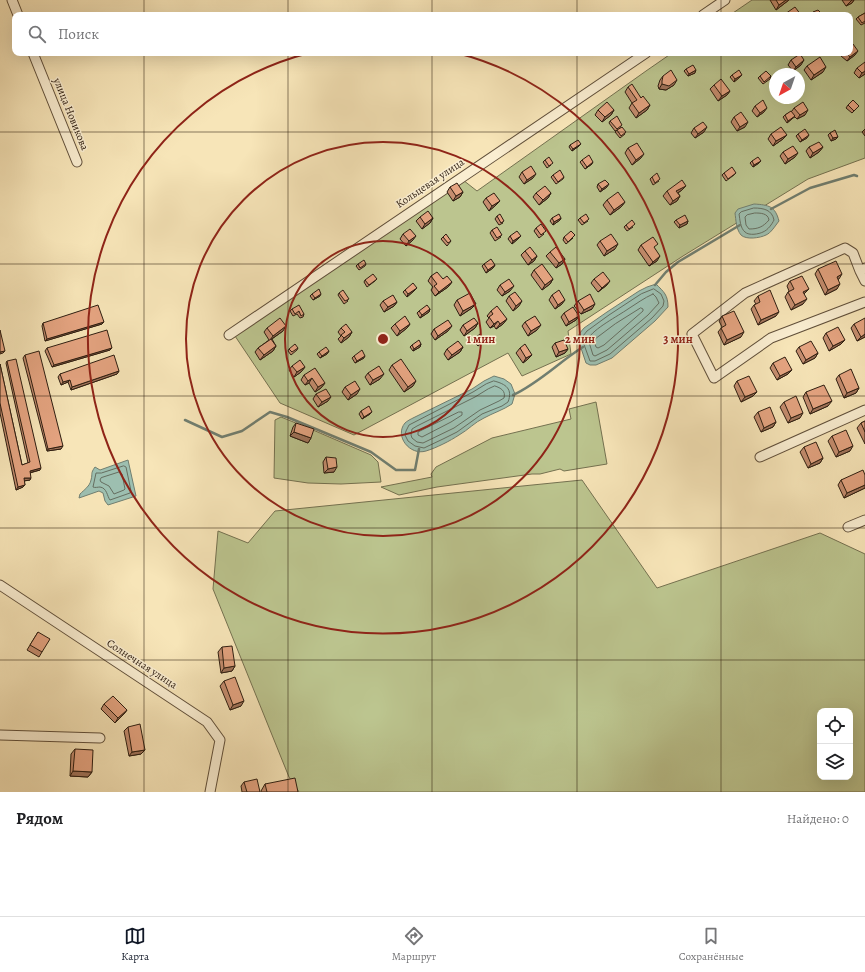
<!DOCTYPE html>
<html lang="ru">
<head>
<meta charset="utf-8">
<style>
	body { margin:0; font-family:Alegreya,serif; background:#f6f6f6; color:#202124 }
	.controls { position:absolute; right:12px; bottom:12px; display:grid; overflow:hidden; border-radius:8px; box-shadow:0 4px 16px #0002 }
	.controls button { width:36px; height:36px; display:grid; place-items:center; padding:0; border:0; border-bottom:1px solid #e0e0e0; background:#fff; color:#202124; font:20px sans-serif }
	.compass { position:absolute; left:769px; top:68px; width:36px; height:36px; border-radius:50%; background:#fff; box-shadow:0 4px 16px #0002; rotate:220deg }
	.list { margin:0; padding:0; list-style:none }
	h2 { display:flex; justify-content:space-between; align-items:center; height:52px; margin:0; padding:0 16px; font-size:17px }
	h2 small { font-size:13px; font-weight:400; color:#757577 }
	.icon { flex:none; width:22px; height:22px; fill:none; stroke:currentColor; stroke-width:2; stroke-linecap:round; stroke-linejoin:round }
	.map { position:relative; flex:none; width:865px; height:792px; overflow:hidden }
	.search { position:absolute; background:#fff; box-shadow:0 4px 16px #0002; left:12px; right:12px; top:12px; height:44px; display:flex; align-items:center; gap:10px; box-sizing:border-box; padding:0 14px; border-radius:8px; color:#757577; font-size:15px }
	.sheet { height:124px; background:#fff }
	nav { display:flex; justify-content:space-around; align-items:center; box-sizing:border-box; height:56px; border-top:1px solid #e0e0e0; background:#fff; font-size:11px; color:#757577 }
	nav a { display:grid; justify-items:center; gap:2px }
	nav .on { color:#111827 }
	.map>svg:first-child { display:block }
	.green { fill:#bcc58f; stroke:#747150; fill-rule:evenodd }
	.water { fill:#9dbfb0; stroke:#707e70 }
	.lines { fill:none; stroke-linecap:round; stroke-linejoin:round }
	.shore { stroke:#656e60; stroke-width:1 }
	.stream { stroke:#707e70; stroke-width:2.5 }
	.minor-casing { stroke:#604f3a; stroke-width:11 }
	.minor { stroke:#faeed1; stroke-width:9 }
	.wall { fill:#c58d6f; stroke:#2d1d10 }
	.shaded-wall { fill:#a0735a; stroke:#2d1d10 }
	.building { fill:#e5a481; stroke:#2d1d10 }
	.grid { fill:none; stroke:#2d1d10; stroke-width:1; stroke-opacity:0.55 }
	.ring { fill:none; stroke:#8f2418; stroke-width:2 }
	.labels { text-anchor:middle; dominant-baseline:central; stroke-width:3; stroke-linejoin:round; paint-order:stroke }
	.street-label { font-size:11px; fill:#2d1d10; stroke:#faeed1 }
	.centre { fill:#8f2418; stroke:#faeed1; stroke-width:2 }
	.ring-label { font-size:12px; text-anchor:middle; font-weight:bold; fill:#8f2418; stroke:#faeed1; stroke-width:3; stroke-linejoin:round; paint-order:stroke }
</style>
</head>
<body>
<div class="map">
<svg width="865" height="792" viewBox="0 0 865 792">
	<rect width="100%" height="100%" fill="#f7e5b8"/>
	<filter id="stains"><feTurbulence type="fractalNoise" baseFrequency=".005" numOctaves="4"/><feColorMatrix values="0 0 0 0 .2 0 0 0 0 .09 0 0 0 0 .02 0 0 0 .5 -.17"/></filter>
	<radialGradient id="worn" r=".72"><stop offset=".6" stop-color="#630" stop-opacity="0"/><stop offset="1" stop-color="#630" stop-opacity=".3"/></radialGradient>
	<path class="green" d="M752 0H865V158L808 179 683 256 568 331 571 354 522 376 508 353 354 435 280 403 235 336 463 180 477 191 646 71 672 53H850V15H730ZM775 74H799V98H775Z
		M596 402 607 464 564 471 560 469 540 474H532L437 487 399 495 381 487 432 477 431 474 436 467 492 438 571 419 569 409Z
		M281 417 313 430 371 455 378 462 381 482 341 484 308 483 274 478 275 420Z
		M582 480 657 588 820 533 865 554V792H299L289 777 213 589 218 531 248 543 275 511ZM820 711H850V777H820Z"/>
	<path class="water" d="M754 204C769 205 775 206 779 221 775 226 771 233 766 235 760 238 746 240 741 235 736 229 736 220 735 213L738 209Z
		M656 284C664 292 668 295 668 307L655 321 612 358 596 365H590L586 363 578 339 579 334 584 328 607 312 639 291 647 287Z
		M494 376 504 379 511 384 515 394 512 404C503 410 493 413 484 418 475 422 468 430 459 435 450 441 436 448 426 451 410 456 394 436 405 423 407 421 411 419 413 418L472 389 484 381Z
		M128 460 136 496 108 505 105 501 103 493 99 491 79 498 80 494C84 490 90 486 91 480 93 473 90 474 95 467L100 470Z"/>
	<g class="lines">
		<path class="shore" d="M754 208C764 208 772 210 774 220 772 224 768 230 763 232 759 234 749 236 745 232 740 228 740 219 739 214L741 212Z
			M755 213C760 213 768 213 769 220 763 227 758 229 749 229L746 225 745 217 747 215Z
			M654 289 661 294 664 301 663 306 652 318 610 354 595 361H590L582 339 583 336 587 331 609 315 641 294Z
			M653 294 656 297 659 303 648 315 607 350 595 356 593 355 588 339C593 329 618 316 628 309 636 304 644 298 653 294Z
			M641 308 643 309V311L604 345 598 348 596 347 594 341 595 339 615 324Z
			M494 381C506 384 513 389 508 402L502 406 482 414 457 432 443 439 424 448 415 446 408 441 405 435 406 431 409 425 473 392 486 384Z
			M495 386C501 388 506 391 504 398L499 401 480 410 454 428 423 443 417 442 412 438 411 435 412 429 417 426 475 397 488 389Z
			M459 412H462V415L451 422 422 437 418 435V432L420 431Z
			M124 466 126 467 131 491 130 493 110 500C107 496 107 488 100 487 98 487 95 488 93 487L96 473H101Z
			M120 472 122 474 125 489 124 490 114 494 109 486 101 482 100 480 101 478Z"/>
		<path class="stream" d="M771 209 810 188 854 175 857 176
			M655 285 666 272 678 262 740 225
			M513 395C539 383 559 362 583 347
			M185 420 222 437 242 431 270 412 287 417 371 452 396 470H415L419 449"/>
		<defs>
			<path id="minor" d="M12 0 18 15
				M703 15 725 0
				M33 53 77 162
				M865 268 860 271 865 281
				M860 271 853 253 845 248 745 293 692 334 714 378 771 338 865 302
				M229 335 646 53
				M760 457 865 410
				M848 527 865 520
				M0 585 207 722 220 740 210 792
				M0 735 100 738"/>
		</defs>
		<use href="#minor" class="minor-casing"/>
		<use href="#minor" class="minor"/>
	</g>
	<path class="wall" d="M770 0H789L776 10Z
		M842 0H854L852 3 846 6Z
		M813 12 821 13 820 15H812L811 14Z
		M865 13V23L861 25 856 19 858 17Z
		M844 53H850L855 55 847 61 841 56Z
		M791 60 801 65 793 71 788 65Z
		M807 66 823 72 811 80 804 70Z
		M857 68 865 74 859 78 854 73Z
		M686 69 695 73 688 76 684 71Z
		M732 75H742L740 77 734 82 730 77Z
		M663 76 674 85 666 90 659 89 658 86 660 80Z
		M760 76H771L770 79 763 84 758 78Z
		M714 85 730 91 727 95 718 101 710 89Z
		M628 87 650 105 647 110 636 118 629 108 632 103 625 92Z
		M848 105 857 108 852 113 846 108Z
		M755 106 764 112 757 117 752 111Z
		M794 108 805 115 797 119 795 117 793 118 787 123 783 117 785 115 792 111Z
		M598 110H614L611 115 602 122 595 115Z
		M734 117 745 127 737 131 731 122Z
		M610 121 621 127 625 134 620 138 615 132 617 130 615 131 609 123Z
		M694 128 704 132 695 138 691 133Z
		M865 129V136L862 132Z
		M830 133 838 137 836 139 831 141 828 135Z
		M771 134 783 139 773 146 768 139Z
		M798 134 807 138 800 142 796 136Z
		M581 144 579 146 572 151 569 147 570 145Z
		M809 147H823L819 152 810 158 806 151Z
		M628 148 641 158 632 165 625 153Z
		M783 152 795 157 785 164 780 156Z
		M545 160 551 165 547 168 543 162Z
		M582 160 592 164 585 169 580 162Z
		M752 161H761L759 163 753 167 750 163Z
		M522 172 533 178 524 184 519 177Z
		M724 173H736L734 175 726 181 722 175Z
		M553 175 564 177 563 179 556 184 551 177Z
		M652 177 659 181 653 185 650 179Z
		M598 184 607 187 600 192 597 187Z
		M686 186 682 190 678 193 680 196 677 201 670 205 663 196 667 191Z
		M450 187 463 192 460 197 453 201 447 192Z
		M536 193H551L548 198 539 205 533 197Z
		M486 198 500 201 496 205 489 211 483 202Z
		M607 200 625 202 621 207 610 215 603 205Z
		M497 216 503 223 499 225 495 219Z
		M420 217 433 218 430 223 422 229 416 221Z
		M552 218H561L560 220 553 225 550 221Z
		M580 218 588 221 582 225 578 220Z
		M676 220 688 221 687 224 679 228 674 222Z
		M626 225 633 227 627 231 624 227Z
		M536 228 544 234 539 238 534 231Z
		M492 230 501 237 495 241 490 233Z
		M403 234 413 240 406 246 400 239Z
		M510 236 519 238 512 244 508 239Z
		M443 237 451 241 447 246 441 239Z
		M564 237 573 238 566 244 563 240Z
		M600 241 615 249 604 256 597 245Z
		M641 245 655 249 657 261 649 266 638 250Z
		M525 251 537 256 534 261 528 265 521 255Z
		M550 252 565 259 562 264 556 268 546 256Z
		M358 264H366L365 266 359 270 356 266Z
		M484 264 495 265 493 268 486 273 482 266Z
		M818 269 839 279H838L837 289 825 295 815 274Z
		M534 270 553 279 550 284 542 290 531 275Z
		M431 276 443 279 452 282 448 287 435 296 431 290 433 287 428 281Z
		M377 279 375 281 367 287 364 282 365 280Z
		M594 279 607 285 598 292 591 283Z
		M790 281 805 293 804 294 803 304 791 310 785 297 788 292 789 291 787 286Z
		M500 285 510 291 502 296 497 290Z
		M417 288 415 290 407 297 403 292 405 290Z
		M339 293 348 301 344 304 338 295Z
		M312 294 320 296 313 300 310 296Z
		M552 295 562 304 555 309 549 300Z
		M509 296 519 306 513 311 506 301Z
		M758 296 776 316 758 325 751 309 754 305 756 304 754 301Z
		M457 300 476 304 472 308 460 316 454 305Z
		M383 301 397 302 394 306 384 312 380 305Z
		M578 301 592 309 581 314 574 306Z
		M292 309 304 314 303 317 300 318 297 314 293 316 290 311Z
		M430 309 429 312 420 318 417 313 419 311Z
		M491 311 507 319 503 324 496 329 494 326 490 328 486 322 489 318 487 316Z
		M564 313 579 316 576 320 566 326 561 317Z
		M722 316 741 337 724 345 718 332 722 327 719 321Z
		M104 322 102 324 45 341 42 326 43 323Z
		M525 322 537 330 528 336 522 326Z
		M478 323 475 328 464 336 460 330 463 325Z
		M395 324H410L407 328 397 336 391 328Z
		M854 324 865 337 857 341 851 328Z
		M267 328 283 331 272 339 276 346 273 351 260 360 255 352 258 348 269 340 264 332Z
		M341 328 352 332 349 337 341 343 338 339 341 336 338 332Z
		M434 329 448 331 435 340 431 334Z
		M826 333 841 344 829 351 823 338Z
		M475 338 485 340 483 342 478 346 473 341Z
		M555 343 568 349 565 353 556 357 552 347Z
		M421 344 420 347 413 351 410 347 412 345Z
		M463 347 460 352 448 360 444 354 447 349Z
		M799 347 818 353 815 358 803 364 796 351Z
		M47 348H112L110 350 52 367 45 351Z
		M298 348 297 350 291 355 288 351 289 349Z
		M520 348 532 355 528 359 523 363 516 353Z
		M329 351 327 354 320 358 317 354 319 352Z
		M25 355 61 449 47 451 23 358Z
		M354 356 364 358 355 363 352 358Z
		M7 361 40 470 30 473V480L24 481 25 485 23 487 16 490 0 413V364L22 465 28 463 6 363Z
		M773 363 792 370 788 374 777 380 770 368Z
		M392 365 413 386 404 392 389 370Z
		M292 366 305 367 301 372 294 377 289 370Z
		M119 371 117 374 71 390 68 382 61 385 58 377 60 374Z
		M368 373 380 379 370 385 365 377Z
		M304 375 325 383 321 388 315 392 309 383 305 385 301 380Z
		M839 375 859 388 856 393 844 398 836 379Z
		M737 381 757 392 753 396 741 402 734 386Z
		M345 387 357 394 348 400 342 392Z
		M806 392 828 406 810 414 803 397Z
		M316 394 328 401 318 407 313 399Z
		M784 402 800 418 788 423 780 407Z
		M361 411 372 412 370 414 362 419 359 414Z
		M758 412 776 422 773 427 761 432 754 417Z
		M865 421V444L857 428 861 423Z
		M296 423 311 438 308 443 290 436 293 427Z
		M832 436 850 451 836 457 828 441Z
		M804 447 823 458 820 463 808 468 800 452Z
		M326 457 334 472 324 473 323 462Z
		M865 475V488L844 498 838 485 841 480Z
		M38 632 42 652 39 657 27 650Z
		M222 647 235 666 232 671 221 673 218 652Z
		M224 681 241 706 230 710 220 686Z
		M104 704 127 710 124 714 115 723 101 709Z
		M128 727 145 750 141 754 129 756 124 731Z
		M75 749 92 772 88 777 70 776 71 754Z
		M244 782 260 792H242L241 786Z
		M265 784 298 792H261V791Z"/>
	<path class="shaded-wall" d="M786 0H789L776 10 779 5Z
		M852 0H854L852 3 846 6Z
		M858 51 855 55 847 61 850 57Z
		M804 60 801 65 793 71 796 67Z
		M826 67 823 72 811 80 814 75Z
		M696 70 695 73 688 76 689 74Z
		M865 71V74L859 78 862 73Z
		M742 75 740 77 734 82 735 79Z
		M677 80 674 85 666 90 659 89 662 84Z
		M730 91 727 95 718 101 722 96Z
		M650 105 647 110 636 118 639 113Z
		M767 108 764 112 757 117 760 113Z
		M614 110 611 115 602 122 605 117Z
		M808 110 805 115 797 119 800 115Z
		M795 116 793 118 787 123 788 121Z
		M748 122 745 127 737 131 740 127Z
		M707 127 704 132 695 138 698 134Z
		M787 135 783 139 773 146 776 141Z
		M809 135 807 138 800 142 802 140Z
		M838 137 836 139 831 141 833 138Z
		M581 144 579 146 572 151 573 149Z
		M823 147 819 152 810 158 813 153Z
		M798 153 795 157 785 164 788 159Z
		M644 154 641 158 632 165 636 160Z
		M761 161 759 163 753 167 754 165Z
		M593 162 592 164 585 169 587 167Z
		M536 174 533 178 524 184 527 180Z
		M609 184 607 187 600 192 602 189Z
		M686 186 682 190 673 196 676 191Z
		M463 192 460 197 453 201 456 196Z
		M551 193 548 198 539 205 543 200Z
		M680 196 677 201 670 205 673 201Z
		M500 201 496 205 489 211 492 206Z
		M625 202 621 207 610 215 614 210Z
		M433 218 430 223 422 229 425 224Z
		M561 218 560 220 553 225 554 222Z
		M688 221 687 224 679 228 680 225Z
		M416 236 413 240 406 246 409 241Z
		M521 236 519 238 512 244 513 241Z
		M618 244 615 249 604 256 607 251Z
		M537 256 534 261 528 265 532 260Z
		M660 256 657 261 649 266 653 262Z
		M565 259 562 264 556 268 559 263Z
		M495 265 493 268 486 273 488 270Z
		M842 274 839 279 833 281 837 277Z
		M553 279 550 284 542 290 545 285Z
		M610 281 607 285 598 292 602 288Z
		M452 282 448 287 435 296 439 292Z
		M840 284 837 289 825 295 828 290Z
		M514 286 510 291 502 296 505 292Z
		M417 288 415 290 407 297 408 294Z
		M809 289 805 293 800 296 803 292Z
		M321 294 320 296 313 300 315 298Z
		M807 299 803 304 791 310 795 305Z
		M565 300 562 304 555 309 558 305Z
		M522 301 519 306 513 311 516 306Z
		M397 302 394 306 384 312 388 307Z
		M476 304 472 308 460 316 463 311Z
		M595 304 592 309 581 314 584 310Z
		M430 309 429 312 420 318 422 315Z
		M779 312 776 316 758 325 761 320Z
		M579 316 576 320 566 326 569 322Z
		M507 319 503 324 496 329 500 324Z
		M498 321 494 326 490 328 494 324Z
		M104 322 102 324 45 341 47 339Z
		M478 323 475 328 464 336 467 331Z
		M410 324 407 328 397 336 400 331Z
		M541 325 537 330 528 336 531 331Z
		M286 326 283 331 270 340 273 336Z
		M452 326 448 331 435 340 438 336Z
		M352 332 349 337 341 343 344 338Z
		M744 332 741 337 724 345 727 340Z
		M865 334V337L857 341 861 337Z
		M845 340 841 344 829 351 833 346Z
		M421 344 420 347 413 351 414 349Z
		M276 346 273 351 260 360 264 355Z
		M463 347 460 352 448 360 452 355Z
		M112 348 110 350 52 367 54 365Z
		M568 349 565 353 556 357 559 352Z
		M5 351 3 353 0 354V352Z
		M329 351 327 354 320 358 322 356Z
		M818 353 815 358 803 364 806 360Z
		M532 355 528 359 523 363 526 358Z
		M365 356 364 358 355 363 357 361Z
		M305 367 301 372 294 377 297 372Z
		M792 370 788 374 777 380 780 376Z
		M119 371 117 374 71 390 72 387Z
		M384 374 380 379 370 385 373 380Z
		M312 378 309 383 305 385 308 381Z
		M70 380 68 382 61 385 63 382Z
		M416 381 413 386 404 392 408 387Z
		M325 383 321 388 315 392 318 387Z
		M859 388 856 393 844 398 847 393Z
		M360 389 357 394 348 400 351 395Z
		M757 392 753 396 741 402 745 397Z
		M331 397 328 401 318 407 322 402Z
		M832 401 828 406 810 414 813 409Z
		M372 412 370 414 362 419 364 417Z
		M803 413 800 418 788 423 791 418Z
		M776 422 773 427 761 432 764 428Z
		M294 432 311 438 308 443 290 436Z
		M63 446 61 449 47 451 48 449Z
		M853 446 850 451 836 457 839 452Z
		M823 458 820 463 808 468 811 464Z
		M337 467 334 472 324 473 328 469Z
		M41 468 40 470 28 473 30 471Z
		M24 478H31L30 480 23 481Z
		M25 485 23 487 16 490 18 487Z
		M865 485V488L844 498 847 493Z
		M235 666 232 671 221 673 224 668Z
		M244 701 241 706 230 710 233 705Z
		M127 710 124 714 115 723 118 718Z
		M145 750 141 754 129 756 132 752Z
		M73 771 92 772 88 777 70 776Z"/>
	<path class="building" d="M776 0H786L779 5Z
		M795 7 801 15H786L785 14Z
		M818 10 821 13 818 15H815L813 12Z
		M732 13 737 14V15H732Z
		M865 13V21L862 23 858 17Z
		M853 44 858 51 850 57 846 53H850V47Z
		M800 54 804 60 796 67 791 60Z
		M820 57 826 67 814 75 807 66Z
		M865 62V71L862 73 857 68Z
		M693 65 696 70 689 74 686 69Z
		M671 70 677 80 669 86 662 84V81L663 76Z
		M739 70 742 75 735 79 732 75Z
		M766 71 771 76 764 82 760 76Z
		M721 79 730 91 722 96 714 85Z
		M632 84 641 98 643 96 650 105 639 113 632 103 637 100 628 87Z
		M763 100 767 108 760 113 755 106Z
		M853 100 859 106 854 111 848 105Z
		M607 102 614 110 605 117 598 110Z
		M803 102 808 110 800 115 794 108Z
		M791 111 795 116 788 121 785 115Z
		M741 112 748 122 740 127 734 117Z
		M617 116 622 125 617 129 610 121Z
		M703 122 707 127 698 134 694 128Z
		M622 127 626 132 621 136 617 130Z
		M781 127 787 135 776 141 771 134Z
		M805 129 809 135 802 140 798 134Z
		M835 130 838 137 833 138 830 133Z
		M578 140 581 144 573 149 570 145Z
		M819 142 823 147 813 153 809 147Z
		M637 143 644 154 636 160 628 148Z
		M793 146 798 153 788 159 783 152Z
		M589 155 593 162 587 167 582 160Z
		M549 157 553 163 549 166 545 160Z
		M758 157 761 161 754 165 752 161Z
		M531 166 536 174 527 180 522 172Z
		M732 167 736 173 728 179 724 173Z
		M560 170 564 177 558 182 553 175Z
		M657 173 660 179 655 183 652 177Z
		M605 180 609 184 602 189 598 184Z
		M682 180 686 186 676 191 680 196 673 201 667 191Z
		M457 183 463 192 456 196 450 187Z
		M545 186 551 193 543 200 536 193Z
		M618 192 625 202 614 210 607 200Z
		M494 193 500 201 492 206 486 198Z
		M428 211 433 218 425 224 420 217Z
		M500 214 504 221 501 223 497 216Z
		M559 214 561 218 554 222 552 218Z
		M586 214 589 219 584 223 580 218Z
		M685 215 688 221 680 225 676 220Z
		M632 220 635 224 629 229 626 225Z
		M541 224 546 231 541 235 536 228Z
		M497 227 502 235 497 238 492 230Z
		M410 229 416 236 409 241 403 234Z
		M517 231 521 236 513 241 510 236Z
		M571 231 575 235 568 242 564 237Z
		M446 234 451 241 448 243 443 237Z
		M611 234 618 244 607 251 600 241Z
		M653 237 658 244 654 247 660 256 653 262 641 245Z
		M530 247 537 256 532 260 525 251Z
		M556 247 565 259 559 263 550 252Z
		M491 259 495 265 488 270 484 264Z
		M364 260 366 264 360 268 358 264Z
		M836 261 842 274 837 277 840 284 828 290 818 269Z
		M542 264 553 279 545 285 534 270Z
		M437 272 443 279 447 276 452 282 439 292 434 286 437 284 431 276Z
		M603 272 610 281 602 288 594 279Z
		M373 274 377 279 369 285 365 280Z
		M802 276 809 289 803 292 807 299 795 305 788 292 794 289 790 281Z
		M509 279 514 286 505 292 500 285Z
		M413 283 417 288 408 294 405 290Z
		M319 289 321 294 315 298 312 294Z
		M343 290 349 299 345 301 339 293Z
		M559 290 565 300 558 305 552 295Z
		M770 290 779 312 761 320 754 305 760 302 758 296Z
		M515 292 522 301 516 306 509 296Z
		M470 293 476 304 463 311 457 300Z
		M590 294 595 304 584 310 578 301Z
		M393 295 397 302 388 307 383 301Z
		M98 305 104 322 47 339 43 323Z
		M299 305 304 314 301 316 299 311 295 314 292 309Z
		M427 305 430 309 422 315 419 311Z
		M497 306 507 319 500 324 498 321 494 324 489 317 493 314 491 311Z
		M573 307 579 316 569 322 564 313Z
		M734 311 744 332 727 340 721 328 726 325 722 316Z
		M405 316 410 324 400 331 395 324Z
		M535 316 541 325 531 331 525 322Z
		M280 318 286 326 273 336 267 328Z
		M474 318 478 323 467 331 463 325Z
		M865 318V334L861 337 854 324Z
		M448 320 452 326 438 336 434 329Z
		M346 324 352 332 344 338 341 335 345 332 341 328Z
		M838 327 845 340 833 346 826 333Z
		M0 330 5 351 0 352Z
		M107 330 112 348 54 365 47 348Z
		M480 334 485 340 480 344 475 338Z
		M271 339 276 346 264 355 258 348Z
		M419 340 421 344 414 349 412 345Z
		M564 340 568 349 559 352 555 343Z
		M458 341 463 347 452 355 447 349Z
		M811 341 818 353 806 360 799 347Z
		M295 344 298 348 292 352 289 349Z
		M525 344 532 355 526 358 520 348Z
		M326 347 329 351 322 356 319 352Z
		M362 350 365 356 357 361 354 356Z
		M39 351 63 446 48 449 25 355Z
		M114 355 119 371 72 387 70 380 63 382 60 374Z
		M785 357 792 370 780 376 773 363Z
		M16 359 41 468 30 471 31 478H24L25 485 18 487 0 403V364L22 465 30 462 7 361Z
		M401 359 416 381 408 387 392 365Z
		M300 360 305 367 297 372 292 366Z
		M379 366 384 374 373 380 368 373Z
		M315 368 325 383 318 387 312 378 308 381 304 375Z
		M851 369 859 388 847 393 839 375Z
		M749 376 757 392 745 397 737 381Z
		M355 381 360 389 351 395 345 387Z
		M824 385 832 401 813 409 806 392Z
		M326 389 331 397 322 402 316 394Z
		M796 396 803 413 791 418 784 402Z
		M369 406 372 412 364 417 361 411Z
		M770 407 776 422 764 428 758 412Z
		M865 421V432L861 423Z
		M296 423 314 429 311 438 294 432Z
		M846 430 853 446 839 452 832 436Z
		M816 442 823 458 811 464 804 447Z
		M326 457 336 458 337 467 328 469Z
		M863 470 865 475V485L847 493 841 480Z
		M38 632 50 639 42 652 30 645Z
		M232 646 235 666 224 668 222 647Z
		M235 677 244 701 233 705 224 681Z
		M113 696 127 710 118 718 104 704Z
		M140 724 145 750 132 752 128 727Z
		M75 749 93 750 92 772 73 771Z
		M295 778 298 792H267L265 784Z
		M257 779 260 792H247L244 782Z"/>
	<path class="grid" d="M144 0V15M288 0V15M432 0V15M577 0V15M721 0V15M144 53V792M288 53V792M432 53V792M577 53V792M721 53V792M0 132H865M0 264H865M0 396H865M0 528H865M0 660H865"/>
	<g class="ring">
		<circle cx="383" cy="339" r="98"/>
		<circle cx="383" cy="339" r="197"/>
		<path d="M457 53A295 295 0 1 1 309 53"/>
	</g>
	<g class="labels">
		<g class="street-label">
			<text transform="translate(71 114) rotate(68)">улица Новикова</text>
			<text transform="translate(430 183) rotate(-34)">Кольцевая улица</text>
			<text transform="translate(142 664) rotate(33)">Солнечная улица</text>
		</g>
	</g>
	<circle cx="383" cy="339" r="6" class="centre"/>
	<g class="ring-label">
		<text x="481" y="343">1 мин</text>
		<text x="580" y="343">2 мин</text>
		<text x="678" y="343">3 мин</text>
	</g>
	<rect width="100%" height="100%" filter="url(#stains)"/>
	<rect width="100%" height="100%" fill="url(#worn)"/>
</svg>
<div class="controls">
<button><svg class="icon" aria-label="locate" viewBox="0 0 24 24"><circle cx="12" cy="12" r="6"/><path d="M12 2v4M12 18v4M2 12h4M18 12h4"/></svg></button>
<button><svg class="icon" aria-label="layers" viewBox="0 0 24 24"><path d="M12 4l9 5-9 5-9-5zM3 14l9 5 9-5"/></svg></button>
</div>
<svg class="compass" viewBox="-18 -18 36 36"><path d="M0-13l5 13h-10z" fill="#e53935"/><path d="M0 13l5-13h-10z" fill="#757577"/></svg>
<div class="search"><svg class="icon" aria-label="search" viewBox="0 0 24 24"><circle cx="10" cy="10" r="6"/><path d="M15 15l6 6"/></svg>Поиск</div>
</div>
<section class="sheet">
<h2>Рядом<small>Найдено: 0</small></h2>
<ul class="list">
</ul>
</section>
<nav>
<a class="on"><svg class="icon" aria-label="map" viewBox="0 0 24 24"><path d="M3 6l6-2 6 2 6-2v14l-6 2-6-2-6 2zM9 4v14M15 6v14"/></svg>Карта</a>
<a><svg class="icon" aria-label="directions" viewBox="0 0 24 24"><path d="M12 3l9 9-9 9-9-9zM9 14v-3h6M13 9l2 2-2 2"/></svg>Маршрут</a>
<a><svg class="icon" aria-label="saved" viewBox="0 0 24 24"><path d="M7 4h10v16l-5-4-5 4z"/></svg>Сохранённые</a>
</nav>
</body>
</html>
